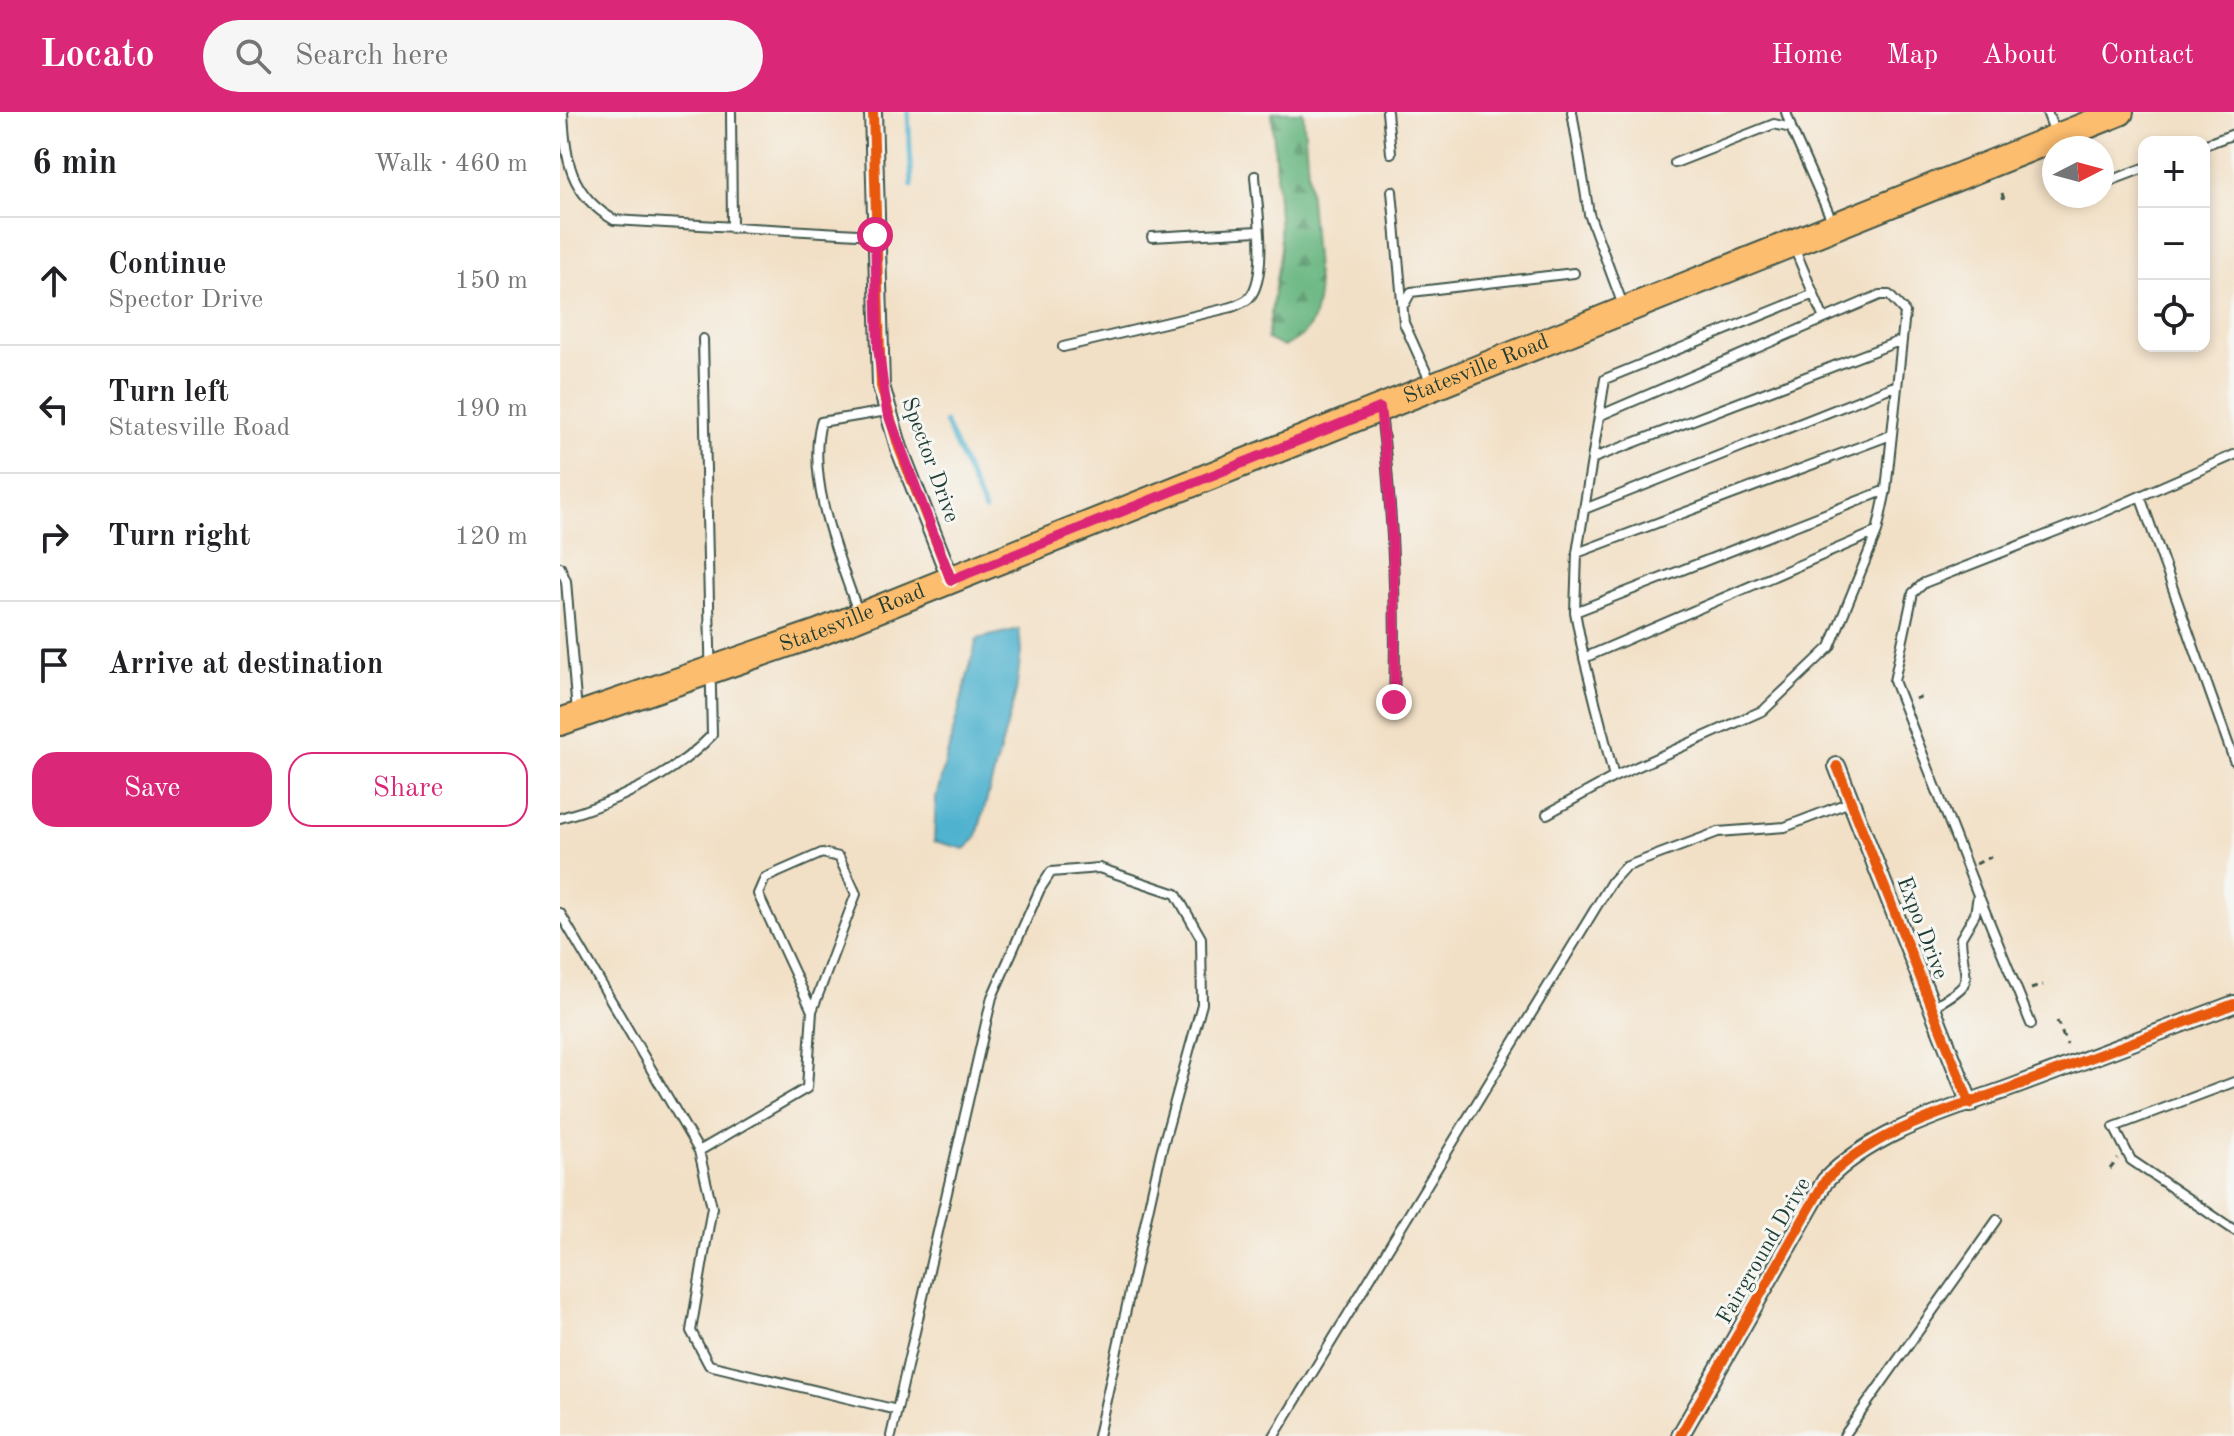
<!DOCTYPE html>
<html lang="en">
<head>
<meta charset="utf-8">
<style>
	body { margin:0; font-family:"Old Standard TT",serif; background:#f6f6f6; color:#202124 }
	.controls { position:absolute; right:24px; top:24px; display:grid; overflow:hidden; border-radius:16px; box-shadow:0 4px 12px #0003 }
	.controls button { width:72px; height:72px; display:grid; place-items:center; padding:0; border:0; border-bottom:2px solid #e0e0e0; background:#fff; color:#202124; font:40px sans-serif }
	.compass { position:absolute; left:1482px; top:24px; width:72px; height:72px; border-radius:50%; background:#fff; box-shadow:0 4px 12px #0003; rotate:84deg }
	.stop { position:absolute; width:24px; height:24px; margin:-18px; border:6px solid #db2777; border-radius:50%; background:#fff }
	.stop.end { background:#db2777; border-color:#fff; box-shadow:0 2px 8px #0008 }
	.list { margin:0; padding:0; list-style:none }
	h2 { display:flex; justify-content:space-between; align-items:center; height:104px; margin:0; padding:0 32px; font-size:34px }
	h2 small { font-size:26px; font-weight:400; color:#757577 }
	.list li { display:grid; grid-template-columns:52px 1fr auto; gap:24px; align-items:center; box-sizing:border-box; height:128px; padding:0 32px; border-top:2px solid #e0e0e0 }
	.list b { display:block; font-size:30px; white-space:nowrap }
	.list p { margin:0; font-size:26px; white-space:nowrap; color:#757577 }
	.list em { font-size:26px; font-style:normal; color:#757577 }
	.actions { display:flex; gap:16px; padding:24px 32px }
	.actions a { flex:1; padding:18px 0; border:2px solid #db2777; border-radius:24px; text-align:center; font-size:28px; color:#db2777 }
	.actions .main { background:#db2777; color:#fff }
	.icon { flex:none; width:44px; height:44px; fill:none; stroke:currentColor; stroke-width:2; stroke-linecap:round; stroke-linejoin:round }
	.map { position:relative; flex:none; width:1674px; height:1324px; overflow:hidden }
	header { display:flex; align-items:center; gap:48px; box-sizing:border-box; height:112px; padding:0 40px; background:#db2777; color:#fff }
	header strong { font-size:38px }
	nav { display:flex; gap:44px; margin-inline-start:auto; font-size:28px }
	.search { width:560px; height:72px; background:#f6f6f6; display:flex; align-items:center; gap:20px; box-sizing:border-box; padding:0 28px; border-radius:44px; color:#757577; font-size:30px }
	main { display:flex }
	aside { flex:1; background:#fff }
	.map>svg:first-child { display:block }
	.forest { fill:url(#forest-firs); stroke:#447a5a; stroke-width:2 }
	.water { fill:#50b2cf; stroke:#387882; stroke-width:2 }
	.lines { fill:none; stroke-linecap:round; stroke-linejoin:round }
	.stream { stroke:#50b2cf; stroke-width:5 }
	.lane-casing { stroke:#3f554a; stroke-width:12 }
	.street-casing { stroke:#3f554a; stroke-width:20 }
	.primary-casing { stroke:#3f554a; stroke-width:30 }
	.path { stroke:#3f554a; stroke-width:3; stroke-dasharray:6 6; stroke-linecap:butt }
	.lane { stroke:#fff; stroke-width:8 }
	.street { stroke:#fff; stroke-width:16 }
	.primary { stroke:#fcbd6e; stroke-width:26 }
	.cycleway-casing { stroke:#f6f6f2; stroke-width:15 }
	.cycleway { stroke:#e8590c; stroke-width:10 }
	.route { stroke:#db2777; stroke-width:10 }
	.labels { text-anchor:middle; dominant-baseline:central; stroke-width:6; stroke-linejoin:round; paint-order:stroke }
	.street-label { font-size:22px; fill:#1f3d34; stroke:#f6f6f2 }
</style>
</head>
<body>
<header>
<strong>Locato</strong>
<div class="search"><svg class="icon" aria-label="search" viewBox="0 0 24 24"><circle cx="10" cy="10" r="6"/><path d="M15 15l6 6"/></svg>Search here</div>
<nav><a>Home</a><a>Map</a><a>About</a><a>Contact</a></nav>
</header>
<main>
<aside>
<h2>6 min<small>Walk · 460 m</small></h2>
<ul class="list">
<li><svg class="icon" aria-label="ahead" viewBox="0 0 24 24"><path d="M12 20V5M6 11l6-6 6 6"/></svg><div><b>Continue</b><p>Spector Drive</p></div><em>150 m</em></li>
<li><svg class="icon" aria-label="left" viewBox="0 0 24 24"><path d="M17 20v-9H6M10 6l-5 5 5 5"/></svg><div><b>Turn left</b><p>Statesville Road</p></div><em>190 m</em></li>
<li><svg class="icon" aria-label="right" viewBox="0 0 24 24"><path d="M7 20v-9h11M14 6l5 5-5 5"/></svg><div><b>Turn right</b></div><em>120 m</em></li>
<li><svg class="icon" aria-label="arrive" viewBox="0 0 24 24"><path d="M6 21V4h12l-3 4 3 4H6"/></svg><div><b>Arrive at destination</b></div></li>
</ul>
<div class="actions"><a class="main">Save</a><a>Share</a></div>
</aside>
<div class="map">
<svg width="1674" height="1324" viewBox="0 0 1674 1324">
	<defs>
		<pattern id="forest-firs" width="22" height="20" patternUnits="userSpaceOnUse" patternTransform="scale(2)"><rect width="22" height="20" fill="#68b680"/><path d="M5 1l3.5 6h-7zM16 11l3.5 6h-7z" fill="#55956a"/></pattern>
	</defs>
	<rect width="100%" height="100%" fill="#f6f6f2"/>
	<filter id="ink" filterUnits="userSpaceOnUse"><feTurbulence type="fractalNoise" baseFrequency=".0125" numOctaves="2"/><feDisplacementMap in="SourceGraphic" scale="16" xChannelSelector="R" yChannelSelector="G"/><feConvolveMatrix kernelMatrix="1 2 1 2 8 2 1 2 1" color-interpolation-filters="sRGB"/></filter>
	<filter id="wash" filterUnits="userSpaceOnUse"><feTurbulence type="fractalNoise" baseFrequency=".006" numOctaves="4" result="noise"/><feDisplacementMap in="SourceGraphic" scale="32" xChannelSelector="R" yChannelSelector="G"/><feGaussianBlur stdDeviation="1.8" result="paint"/><feColorMatrix in="noise" values="0 0 0 0 0 0 0 0 0 0 0 0 0 0 0 0 0 1.4 0 .05"/><feComposite in="paint" operator="in"/></filter>
	<g filter="url(#wash)">
		<rect width="100%" height="100%" fill="#f2e0c6"/>
		<path class="forest" d="M712 0H743L758 183C755 211 749 223 723 235L707 227 721 136Z"/>
		<path class="water" d="M459 517 461 539 456 580 416 727 405 737 374 729 376 686 417 527Z"/>
		<g class="lines">
			<path class="stream" d="M348 0 352 74
				M385 310 425 399"/>
		</g>
	</g>
	<g filter="url(#ink)">
		<g class="lines">
			<defs>
				<path id="lane" d="M3 0C5 48 10 82 54 108L315 123
					M171 0 172 116
					M827 0 831 41
					M1012 0 1029 102 1064 196
					M1226 0 1231 15
					M1487 0 1495 21
					M1644 33 1674 22
					M1115 51 1214 12 1231 16 1273 111
					M1542 72 1584 56
					M832 79 844 211 871 271
					M592 125 698 119
					M1254 182 1045 267 1017 441 1015 500 1326 378
					M845 191 851 180 1014 161
					M503 235 672 195C678 192 686 190 689 186 709 165 697 93 695 64
					M821 300C833 398 837 492 834 590
					M1041 303 1264 207
					M1034 346 1342 228
					M1580 384 1674 648
					M1027 396 1337 273
					M1017 441 1331 323
					M0 455 6 469 17 600
					M298 500C279 445 246 369 261 310L327 299
					M1015 500 1024 546
					M1054 665 1024 546 1316 420
					M987 702 1054 665 1204 598 1270 535 1317 420 1326 378 1345 200 1329 183H1320L1264 207 1233 133
					M0 706C54 691 113 664 152 623L143 227
					M1420 787 1471 912
					M0 801 139 1039 152 1095 131 1219 149 1253 337 1298
					M1372 895C1420 868 1403 873 1401 826L1415 802 1418 783 1334 569 1353 481 1364 471 1537 403 1674 343
					M1674 970 1554 1015 1571 1048 1674 1118
					M139 1039 247 976 252 899 198 782 205 766 262 741 279 745 296 782 252 899
					M331 1324 432 885 480 777 491 760 539 756 616 782 641 826 642 892 601 1040 538 1324
					M714 1324 1052 769 1065 755 1158 720 1225 715 1290 690
					M1284 1324 1437 1108"/>
				<path id="street" d="M313 0 321 274 339 336 391 468
					M1277 654 1410 992
					M1120 1324 1265 1069C1316 1016 1395 997 1461 972 1532 946 1603 919 1674 892"/>
				<g id="primary">
					<path id="s1" d="M0 610 258 521 1560 0"/>
				</g>
			</defs>
			<use href="#lane" class="lane-casing"/>
			<use href="#street" class="street-casing"/>
			<use href="#primary" class="primary-casing"/>
			<path class="path" d="M1442 81 1444 88
				M1355 587 1366 583
				M1416 752 1431 745
				M1471 877 1483 873
				M1497 909 1507 933
				M1550 1057 1558 1047"/>
			<use href="#lane" class="lane"/>
			<use href="#street" class="street"/>
			<use href="#primary" class="primary"/>
			<defs>
				<path id="cycleway" d="M313 0 321 274 339 336 391 468
					M1277 654 1410 992
					M1120 1324 1265 1069C1316 1016 1395 997 1461 972 1532 946 1603 919 1674 892"/>
			</defs>
			<use href="#cycleway" class="cycleway-casing"/>
			<use href="#cycleway" class="cycleway"/>
		</g>
	</g>
	<g class="lines" filter="url(#ink)">
		<path class="route" d="M315 123 318 236 327 299 391 468 820 296C833 395 837 491 834 590"/>
	</g>
	<g class="labels">
		<g class="street-label">
			<text stroke="none"><textPath href="#s1" startOffset="982">Statesville Road</textPath></text>
			<text transform="translate(370 348) rotate(70)">Spector Drive</text>
			<text stroke="none"><textPath href="#s1" startOffset="310">Statesville Road</textPath></text>
			<text transform="translate(1362 816) rotate(69)">Expo Drive</text>
			<text transform="translate(1204 1139) rotate(-60)">Fairground Drive</text>
		</g>
	</g>
</svg>
<div class="controls">
<button>+</button>
<button>−</button>
<button><svg class="icon" aria-label="locate" viewBox="0 0 24 24"><circle cx="12" cy="12" r="6"/><path d="M12 2v4M12 18v4M2 12h4M18 12h4"/></svg></button>
</div>
<svg class="compass" viewBox="-18 -18 36 36"><path d="M0-13l5 13h-10z" fill="#e53935"/><path d="M0 13l5-13h-10z" fill="#757577"/></svg>
<div class="stop" style="left:315px;top:123px"></div>
<div class="stop end" style="left:834px;top:590px"></div>
</div>
</main>
</body>
</html>
